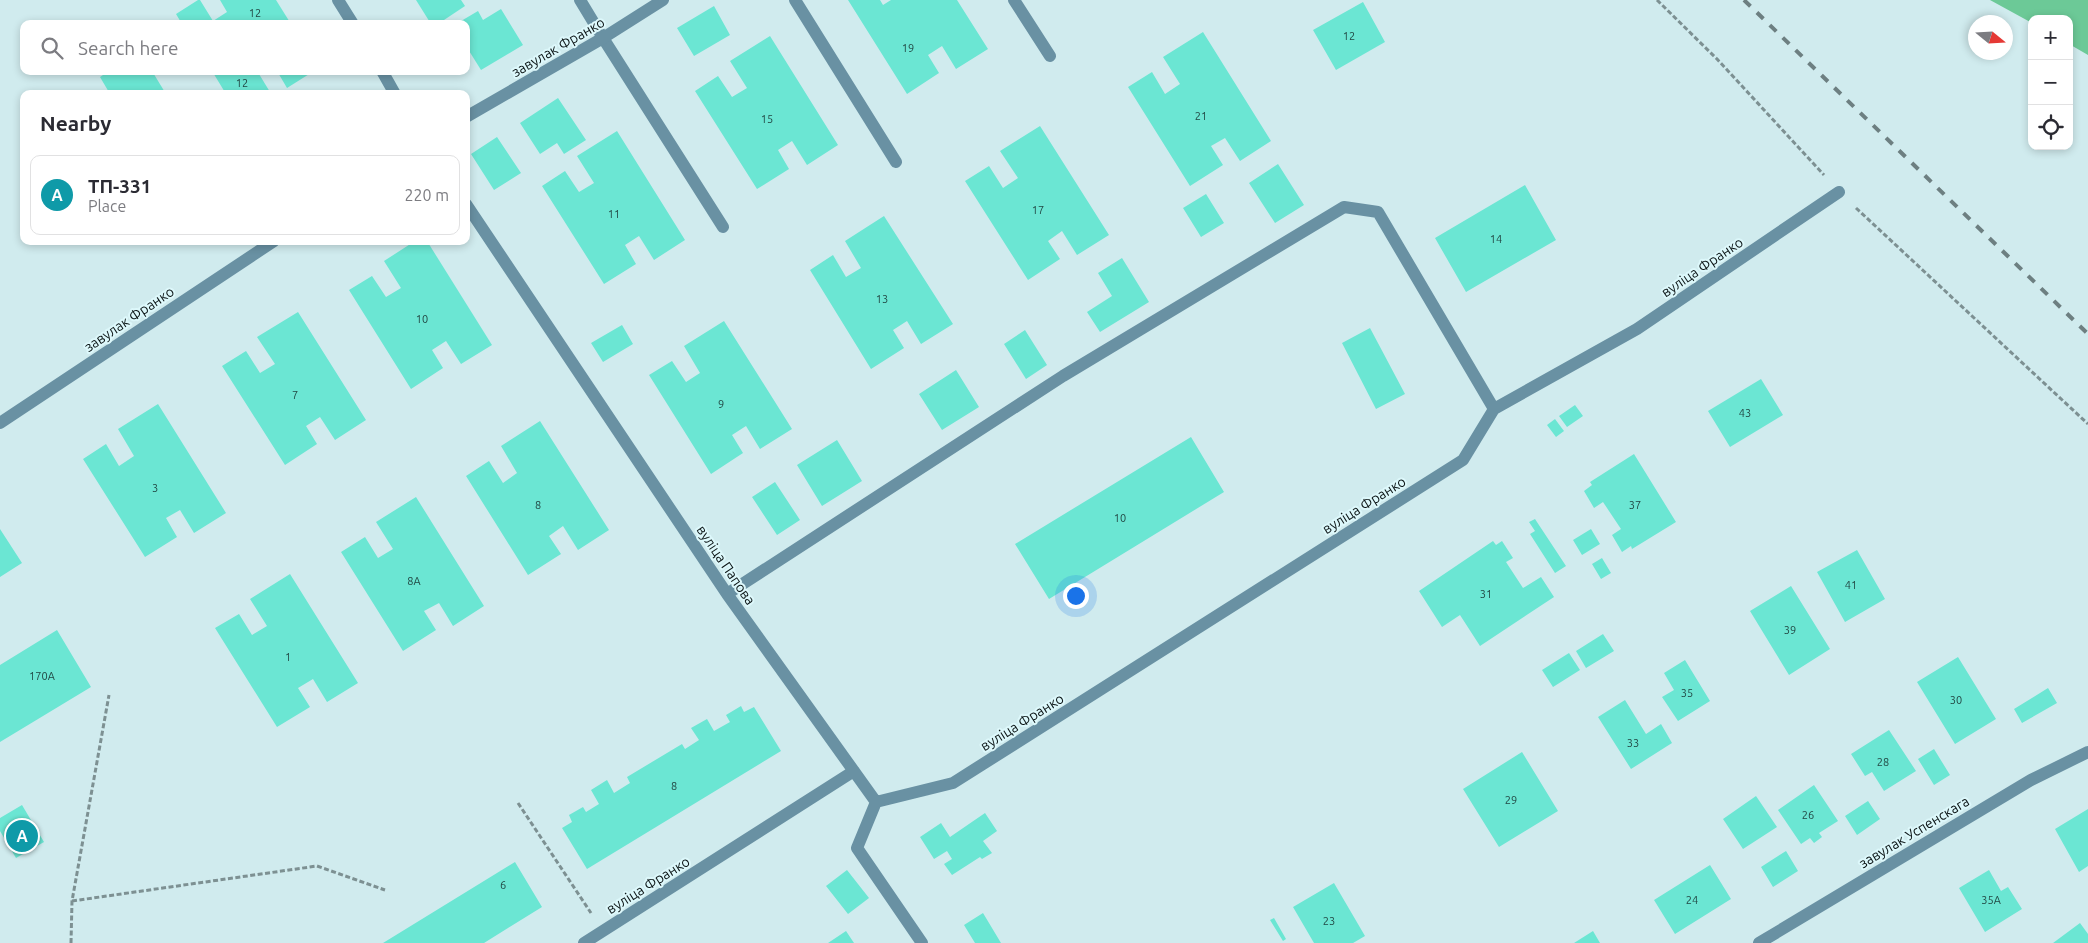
<!DOCTYPE html>
<html lang="en">
<head>
<meta charset="utf-8">
<style>
	body { margin:0; font-family:Ubuntu,sans-serif; background:#f2f2f3; color:#2b2b33 }
	.controls { position:absolute; right:15px; top:15px; display:grid; overflow:hidden; border-radius:10px; box-shadow:0 2px 8px #0003 }
	.controls button { width:45px; height:45px; display:grid; place-items:center; padding:0; border:0; border-bottom:1px solid #e1e1e2; background:#fff; color:#2b2b33; font:25px sans-serif }
	.compass { position:absolute; left:1968px; top:15px; width:45px; height:45px; border-radius:50%; background:#fff; box-shadow:0 2px 8px #0003; rotate:108deg }
	.you { position:absolute; left:1075px; top:595px; width:18px; height:18px; margin:-12px; border:4px solid #fff; border-radius:50%; background:#1a73e8; box-shadow:0 0 0 8px #1a73e833 }
	.badge { display:grid; place-items:center; width:32px; height:32px; border-radius:50%; background:#d93025; color:#fff; font-size:16px; font-weight:700 }
	.pin { position:absolute; translate:-50% -50%; border:2px solid #fff; box-shadow:0 1px 5px #0006 }
	.list { margin:0; padding:0; list-style:none }
	h2 { display:flex; justify-content:space-between; align-items:center; height:65px; margin:0; padding:0 20px; font-size:21px }
	h2 small { font-size:16px; font-weight:400; color:#7c7c81 }
	.list li { display:grid; grid-template-columns:32px 1fr auto; gap:15px; align-items:center; box-sizing:border-box; height:80px; margin:0 10px 10px; padding:0 10px; border:1px solid #e1e1e2; border-radius:10px }
	.list b { display:block; font-size:19px; white-space:nowrap }
	.list p { margin:0; font-size:16px; white-space:nowrap; color:#7c7c81 }
	.list em { font-size:16px; font-style:normal; color:#7c7c81 }
	.icon { flex:none; width:28px; height:28px; fill:none; stroke:currentColor; stroke-width:2; stroke-linecap:round; stroke-linejoin:round }
	.map { position:relative; flex:none; width:2088px; height:943px; overflow:hidden }
	.search { position:absolute; background:#fff; box-shadow:0 2px 8px #0003; left:20px; top:20px; width:450px; height:55px; display:flex; align-items:center; gap:12px; box-sizing:border-box; padding:0 18px; border-radius:10px; color:#7c7c81; font-size:19px }
	.panel { position:absolute; background:#fff; box-shadow:0 2px 8px #0003; left:20px; top:90px; width:450px; height:155px; border-radius:10px }
	.map>svg:first-child { display:block }
	.forest { fill:#6cc997 }
	.building { fill:#6be6d3 }
	.lines { fill:none; stroke-linecap:round; stroke-linejoin:round }
	.path { stroke:#7d9092; stroke-width:3; stroke-dasharray:5 2.5; stroke-linecap:butt }
	.lane { stroke:#6991a3; stroke-width:12 }
	.street { stroke:#6991a3; stroke-width:12 }
	.rail { stroke:#6d7f81; stroke-width:4; stroke-dasharray:9 9; stroke-linecap:butt }
	.labels { text-anchor:middle; dominant-baseline:central; stroke-width:4; stroke-linejoin:round; paint-order:stroke }
	.number-label { font-size:11px; fill:#224844 }
	.street-label { font-size:14px; fill:#0a1314; stroke:#ddf8fb }
</style>
</head>
<body>
<div class="map">
<svg width="2088" height="943" viewBox="0 0 2088 943">
	<rect width="100%" height="100%" fill="#d0ebee"/>
	<path class="forest" d="M1990 0H2088V55L2069 44V19H2032V23Z"/>
	<path class="building" d="M198 0H200L213 21 227 12 220 0H276L291 24H182L176 14Z
		M416 0H461L465 6 438 24H431Z
		M848 0H880L883 5 891 0H957L988 49 956 69 942 46 928 55 939 73 907 94Z
		M1363 2 1385 42 1336 70 1313 30Z
		M714 6 730 35 694 56 677 28Z
		M501 9 523 45 481 70 466 46V24H456L478 11 483 20Z
		M1203 32 1271 141 1240 161 1225 138 1211 146 1223 165 1190 186 1128 87 1152 72 1165 94 1180 84 1163 57Z
		M770 36 838 145 807 165 792 141 778 150 789 169 757 189 695 91 718 76 732 97 747 88 730 61Z
		M109 71H152L166 94H110L100 77Z
		M212 71H263L259 74 270 92 226 94Z
		M277 71H314L287 88Z
		M558 98 586 140 564 154 557 143 540 154 520 123Z
		M1040 126 1109 235 1077 255 1062 231 1048 241 1060 259 1028 280 965 181 989 166 1003 188 1018 178 1000 151Z
		M617 131 685 240 654 260 639 236 625 245 636 264 604 284 542 186 565 171 579 192 594 183 577 156Z
		M497 137 521 173 494 190 471 154Z
		M1278 164 1304 205 1275 223 1249 183Z
		M1525 185 1556 240 1466 292 1435 238Z
		M1206 194 1224 223 1201 237 1183 208Z
		M884 216 953 324 921 344 907 321 893 330 904 348 871 369 810 270 833 255 846 277 861 268 845 241Z
		M415 241H427L492 345 461 364 446 341 432 350 443 368 411 389 349 290 372 276 386 297 401 288 384 261Z
		M1122 258 1149 302 1100 332 1087 312 1112 296 1098 273Z
		M298 312 366 420 335 440 320 417 306 426 317 444 285 465 222 366 246 351 260 373 275 364 257 337Z
		M724 321 792 429 760 449 746 426 732 435 743 453 711 474 649 375 672 361 686 382 700 373 684 346Z
		M622 325 633 344 603 362 591 343Z
		M1370 328 1405 394 1376 409 1342 343Z
		M1025 330 1047 365 1026 379 1004 344Z
		M956 370 979 407 942 430 919 394Z
		M1761 379 1783 415 1730 447 1708 411Z
		M158 404 226 513 194 533 180 510 166 518 177 537 145 557 83 459 106 444 119 466 134 456 118 429Z
		M1575 405 1583 416 1567 427 1559 416Z
		M1555 419 1564 431 1556 437 1547 425Z
		M540 421 609 530 578 550 563 526 549 536 561 554 528 575 466 476 489 461 503 483 517 473 501 446Z
		M1191 437 1224 492 1049 599 1015 544Z
		M837 440 862 481 822 506 797 465Z
		M1634 454 1676 522 1632 549 1631 546 1622 552 1612 535 1621 529 1603 502 1594 508 1584 491 1592 485 1590 482Z
		M775 482 800 520 777 535 752 497Z
		M416 497 484 606 453 626 439 603 424 611 436 630 403 651 341 552 365 537 378 558 393 549 376 522Z
		M1535 519 1566 566 1555 573 1530 534 1535 531 1529 522Z
		M0 529 22 563 0 577Z
		M1591 529 1600 544 1582 555 1573 540Z
		M1493 541 1496 545 1502 541 1513 558 1506 562 1523 588 1541 577 1554 597 1480 646 1460 615 1442 627 1419 591Z
		M1857 550 1885 599 1845 622 1817 572Z
		M1602 558 1611 573 1601 579 1592 564Z
		M290 574 358 683 327 702 313 679 298 688 310 707 277 727 215 628 239 614 252 635 267 626 250 599Z
		M1791 586 1830 649 1789 675 1750 611Z
		M57 630 91 687 0 742V665Z
		M1603 634 1614 651 1586 668 1576 651Z
		M1569 653 1580 670 1553 687 1542 670Z
		M1958 657 1996 719 1955 744 1917 682Z
		M1685 660 1710 701 1678 721 1662 697 1674 690 1664 673Z
		M2048 688 2057 703 2022 723 2014 709Z
		M1625 700 1646 734 1661 724 1672 743 1631 769 1598 717Z
		M741 706 744 712 754 707 781 751 587 869 562 828 572 822 569 815 583 807 586 812 599 804 591 790 607 780 614 793 630 783 627 777 682 744 685 749 699 740 691 728 707 719 714 731 730 722 726 715Z
		M1889 730 1916 771 1884 791 1872 772 1865 776 1851 754Z
		M1934 749 1950 775 1934 785 1918 759Z
		M1522 752 1558 811 1499 847 1463 789Z
		M1814 785 1838 821 1819 833 1822 837 1814 843 1810 838 1801 844 1778 810Z
		M1756 796 1777 827 1743 849 1723 819Z
		M1868 801 1880 819 1857 835 1845 816Z
		M22 805 44 842 16 858 0 831V818Z
		M2088 809V866L2079 872 2055 829Z
		M985 813 997 831 983 841 992 853 982 859 980 857 952 875 944 864 952 859 947 851 934 859 920 837 941 823 950 837Z
		M1786 851 1798 871 1773 887 1761 867Z
		M515 862 542 907 484 943H383Z
		M1710 865 1731 899 1675 934 1654 900Z
		M847 870 869 898 848 914 826 886Z
		M1989 870 2001 891 2008 887 2022 909 1985 932 1959 888Z
		M1334 883 1365 936 1353 943H1314L1293 907Z
		M983 913 1001 943H975L964 925Z
		M1274 918 1286 939 1283 941 1270 920Z
		M2080 923 2088 934V943H2053Z
		M846 931 854 943H828Z
		M1593 931 1600 943H1574Z"/>
	<g class="lines">
		<path class="path" d="M1657 0 1717 59 1824 175
			M1856 208 2088 424
			M518 803 591 913
			M72 901 317 866 385 890
			M71 943 72 901 109 695"/>
		<path class="lane" d="M795 0 896 162
			M1014 0 1050 56
			M603 38 723 227"/>
		<path class="street" d="M338 0 353 24
			M580 0 603 38
			M382 71 395 94
			M466 117 603 38 663 0
			M466 204 727 594 876 802 857 848 922 943
			M0 423 274 241
			M727 594 1063 376 1344 207 1378 212 1494 409
			M876 802 953 783 1463 460 1494 409 1637 329 1839 192
			M584 943 854 771
			M1759 943 2031 780 2088 752"/>
		<path class="rail" d="M1744 0 2088 334"/>
	</g>
	<g class="labels">
		<g class="number-label">
			<text x="255" y="13">12</text>
			<text x="1349" y="36">12</text>
			<text x="908" y="48">19</text>
			<text x="242" y="83">12</text>
			<text x="1201" y="116">21</text>
			<text x="767" y="119">15</text>
			<text x="1038" y="210">17</text>
			<text x="614" y="214">11</text>
			<text x="1496" y="239">14</text>
			<text x="882" y="299">13</text>
			<text x="422" y="319">10</text>
			<text x="295" y="395">7</text>
			<text x="721" y="404">9</text>
			<text x="1745" y="413">43</text>
			<text x="155" y="488">3</text>
			<text x="538" y="505">8</text>
			<text x="1635" y="505">37</text>
			<text x="1120" y="518">10</text>
			<text x="414" y="581">8А</text>
			<text x="1851" y="585">41</text>
			<text x="1486" y="594">31</text>
			<text x="1790" y="630">39</text>
			<text x="288" y="657">1</text>
			<text x="42" y="676">170А</text>
			<text x="1687" y="693">35</text>
			<text x="1956" y="700">30</text>
			<text x="1633" y="743">33</text>
			<text x="1883" y="762">28</text>
			<text x="674" y="786">8</text>
			<text x="1511" y="800">29</text>
			<text x="1808" y="815">26</text>
			<text x="503" y="885">6</text>
			<text x="1692" y="900">24</text>
			<text x="1991" y="900">35А</text>
			<text x="1329" y="921">23</text>
		</g>
		<g class="street-label">
			<text transform="translate(558 47) rotate(-30)">завулак Франко</text>
			<text transform="translate(1702 267) rotate(-34)">вуліца Франко</text>
			<text transform="translate(129 319) rotate(-34)">завулак Франко</text>
			<text transform="translate(1364 505) rotate(-32)">вуліца Франко</text>
			<text transform="translate(726 565) rotate(56)">вуліца Папова</text>
			<text transform="translate(1022 722) rotate(-32)">вуліца Франко</text>
			<text transform="translate(1914 832) rotate(-31)">завулак Успенскага</text>
			<text transform="translate(648 885) rotate(-32)">вуліца Франко</text>
		</g>
	</g>
</svg>
<div class="controls">
<button>+</button>
<button>−</button>
<button><svg class="icon" aria-label="locate" viewBox="0 0 24 24"><circle cx="12" cy="12" r="6"/><path d="M12 2v4M12 18v4M2 12h4M18 12h4"/></svg></button>
</div>
<svg class="compass" viewBox="-18 -18 36 36"><path d="M0-13l5 13h-10z" fill="#e53935"/><path d="M0 13l5-13h-10z" fill="#7c7c81"/></svg>
<div class="you"></div>
<div class="pin badge" style="left:22px;top:836px;background:#0f9aa8">A</div>
<div class="search"><svg class="icon" aria-label="search" viewBox="0 0 24 24"><circle cx="10" cy="10" r="6"/><path d="M15 15l6 6"/></svg>Search here</div>
<section class="panel">
<h2>Nearby<small></small></h2>
<ul class="list">
<li><span class="badge" style="background:#0f9aa8">A</span><div><b>ТП-331</b><p>Place</p></div><em>220 m</em></li>
</ul>
</section>
</div>
</body>
</html>
